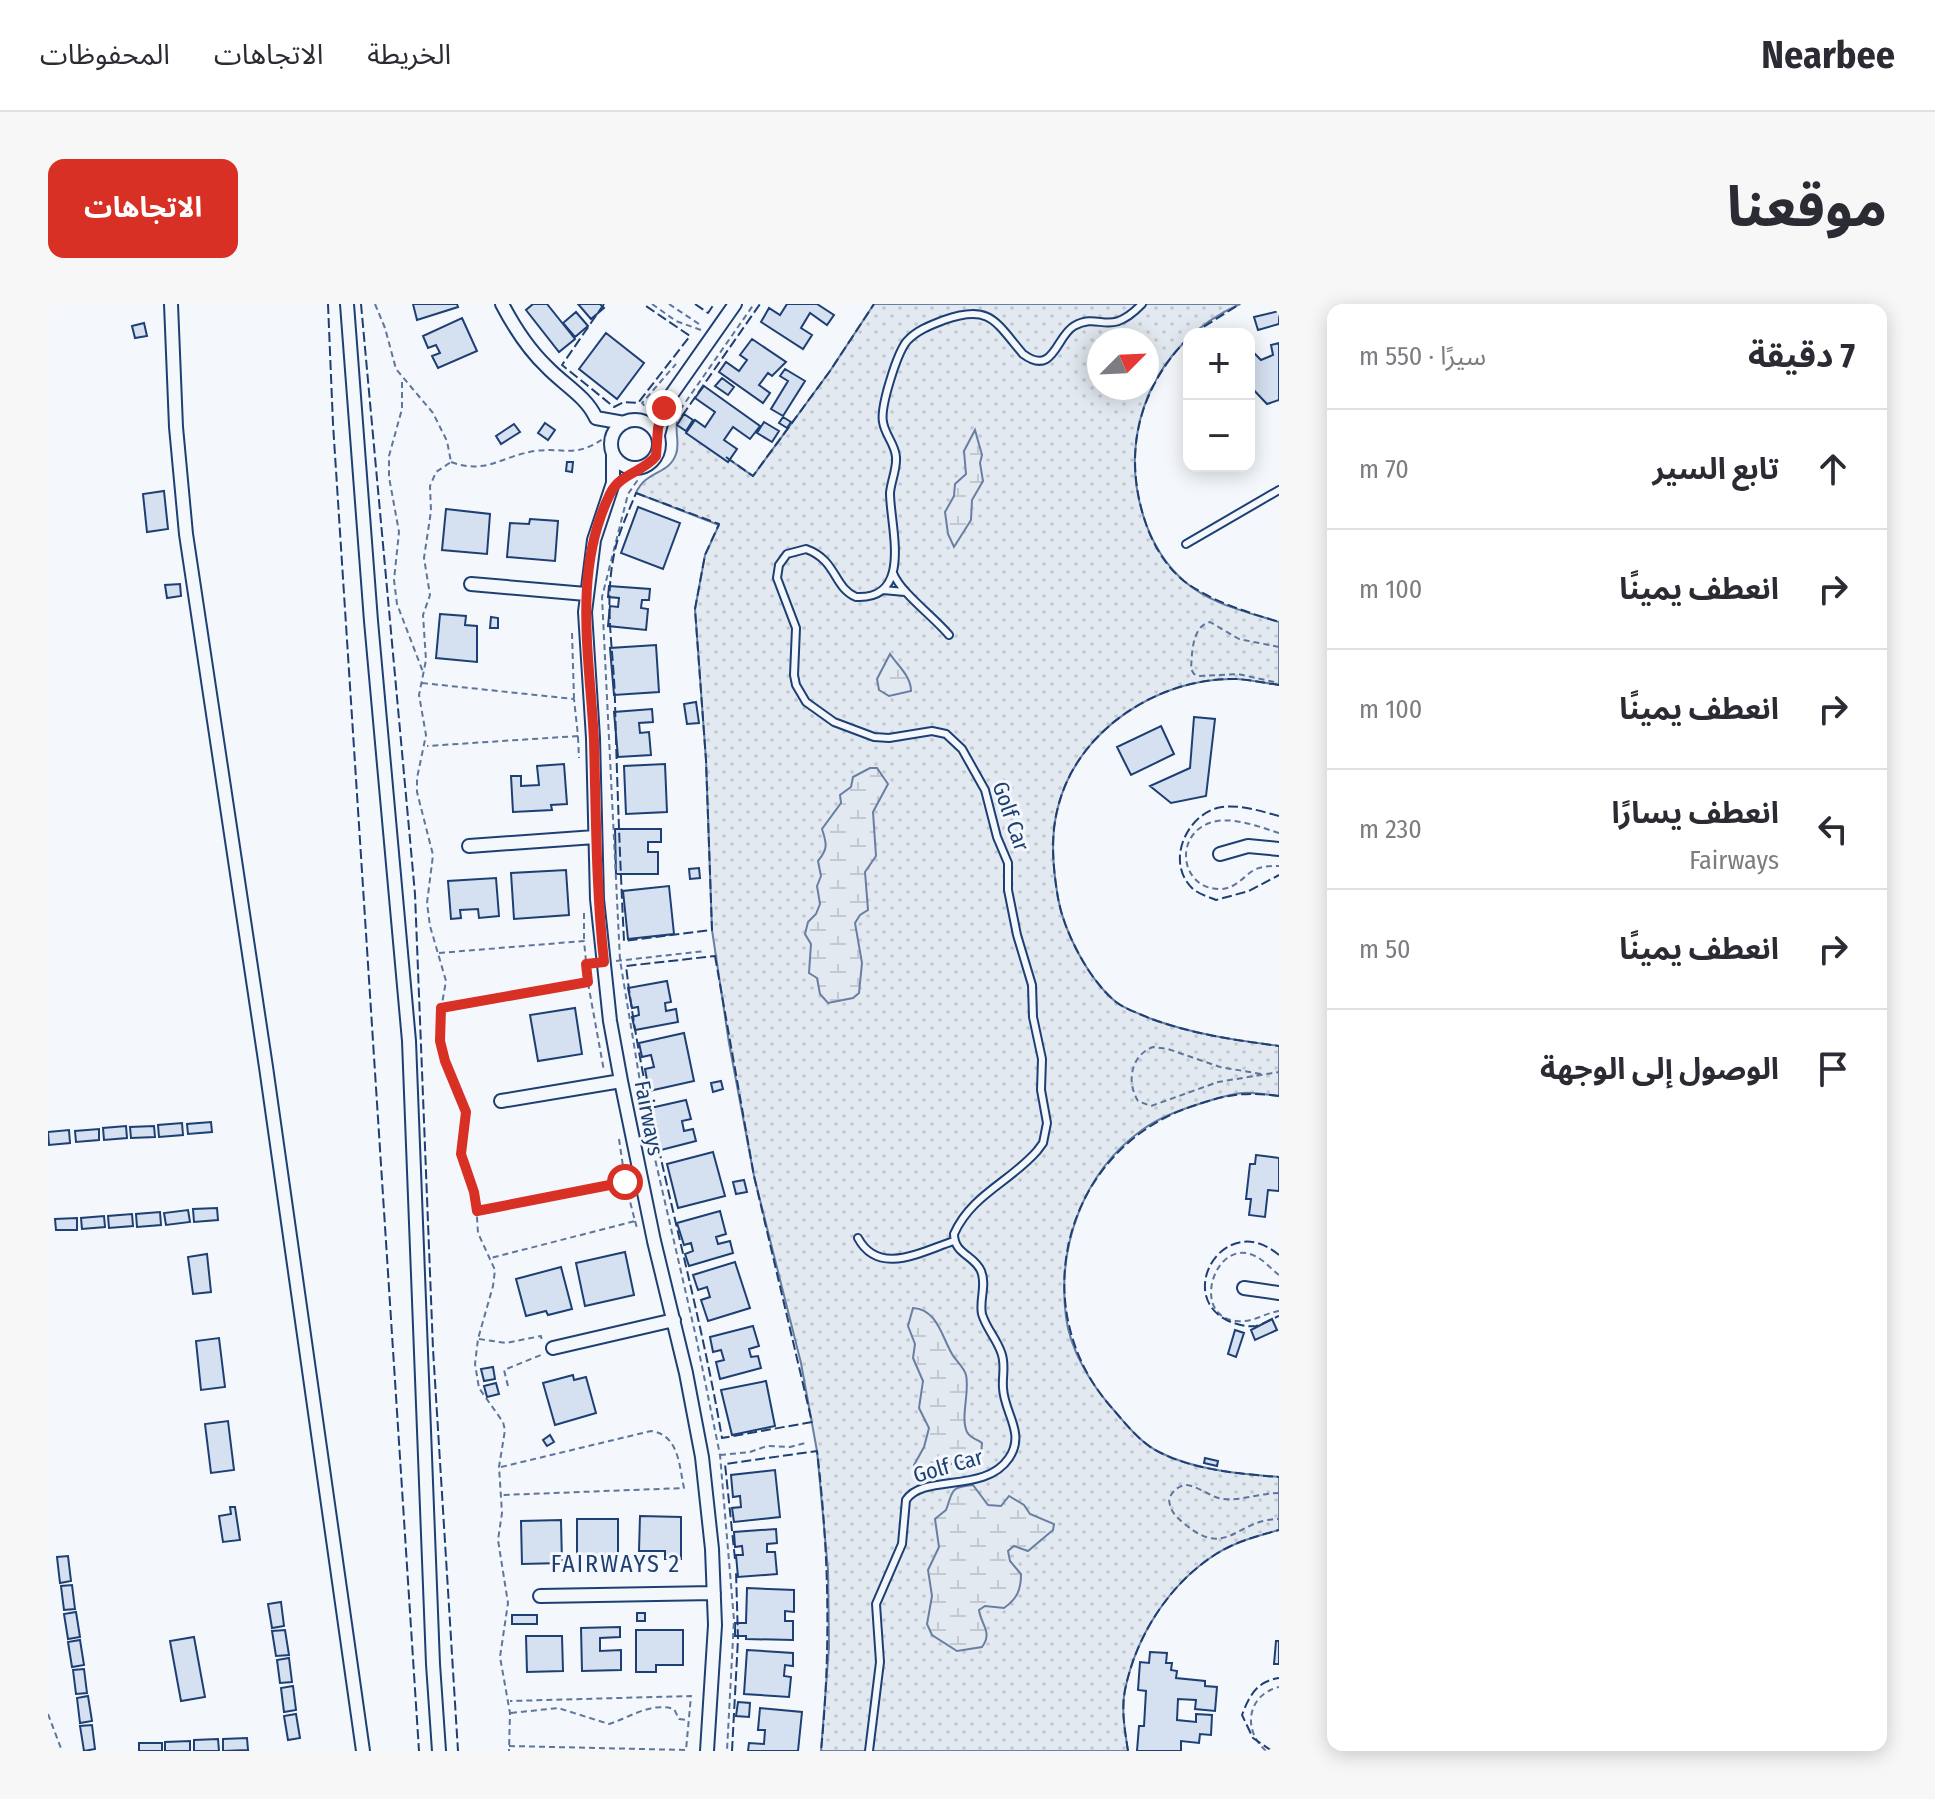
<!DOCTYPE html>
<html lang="ar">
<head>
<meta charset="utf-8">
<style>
	body { margin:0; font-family:"Fira Sans Condensed","Noto Sans Arabic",sans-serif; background:#f7f7f7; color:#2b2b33; direction:rtl }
	.controls { position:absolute; right:24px; top:24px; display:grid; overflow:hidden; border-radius:16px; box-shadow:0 4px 20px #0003 }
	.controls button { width:72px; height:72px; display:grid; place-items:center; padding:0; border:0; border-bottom:2px solid #e1e1e2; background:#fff; color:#2b2b33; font:40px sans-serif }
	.compass { position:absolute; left:1039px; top:24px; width:72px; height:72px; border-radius:50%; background:#fff; box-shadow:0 4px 20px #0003; rotate:66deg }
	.stop { position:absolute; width:24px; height:24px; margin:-18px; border:6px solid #d93025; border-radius:50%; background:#fff }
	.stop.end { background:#d93025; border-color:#fff; box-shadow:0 2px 8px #0008 }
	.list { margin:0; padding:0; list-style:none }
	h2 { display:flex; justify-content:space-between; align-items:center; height:104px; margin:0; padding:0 32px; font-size:34px }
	h2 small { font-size:26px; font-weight:400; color:#7c7c81 }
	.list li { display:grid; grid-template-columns:52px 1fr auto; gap:24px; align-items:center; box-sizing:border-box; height:120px; padding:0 32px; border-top:2px solid #e1e1e2 }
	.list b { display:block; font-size:30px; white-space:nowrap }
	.list p { margin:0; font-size:26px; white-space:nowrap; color:#7c7c81 }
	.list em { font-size:26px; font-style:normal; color:#7c7c81 }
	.icon { flex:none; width:44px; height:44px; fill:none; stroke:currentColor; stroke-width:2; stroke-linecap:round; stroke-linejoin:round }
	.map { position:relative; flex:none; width:1231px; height:1447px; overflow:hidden; direction:ltr; border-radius:16px }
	header { display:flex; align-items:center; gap:48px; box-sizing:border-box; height:112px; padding:0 40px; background:#fff; border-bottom:2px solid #e1e1e2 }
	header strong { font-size:38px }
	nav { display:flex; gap:44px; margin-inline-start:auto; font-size:28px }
	.intro { display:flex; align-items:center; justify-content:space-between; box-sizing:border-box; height:192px; padding:0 48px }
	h1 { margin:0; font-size:56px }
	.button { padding:20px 36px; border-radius:16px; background:#d93025; color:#fff; font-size:28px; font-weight:700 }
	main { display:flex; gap:48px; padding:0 48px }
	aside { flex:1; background:#fff; border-radius:16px; box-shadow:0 4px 20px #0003 }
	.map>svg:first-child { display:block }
	.grass { fill:url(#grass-dots); stroke:#687fa3; stroke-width:2; fill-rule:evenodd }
	.wetland { fill:url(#wetland-marsh); stroke:#687fa3; stroke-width:2 }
	.building { fill:#d5e0f0; stroke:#1d3f73; stroke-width:2 }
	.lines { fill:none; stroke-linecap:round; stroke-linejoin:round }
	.lane-casing { stroke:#1d3f73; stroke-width:10 }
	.street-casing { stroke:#1d3f73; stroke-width:16 }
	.path { stroke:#5e769c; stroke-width:2; stroke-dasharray:6 4; stroke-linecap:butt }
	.lane { stroke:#f4f7fb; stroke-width:6 }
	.street { stroke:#f4f7fb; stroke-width:12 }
	.fence { stroke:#1d3f73; stroke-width:2; stroke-dasharray:10 4; stroke-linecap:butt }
	.route { stroke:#d93025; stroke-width:10 }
	.labels { text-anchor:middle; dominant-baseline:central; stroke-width:6; stroke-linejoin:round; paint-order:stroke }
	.street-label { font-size:22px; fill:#1d3f73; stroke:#f4f7fb }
	.neighbourhood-label { font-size:24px; letter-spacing:2px; fill:#1d3f73; stroke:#f4f7fb }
</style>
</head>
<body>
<header>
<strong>Nearbee</strong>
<nav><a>الخريطة</a><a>الاتجاهات</a><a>المحفوظات</a></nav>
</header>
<div class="intro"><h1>موقعنا</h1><a class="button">الاتجاهات</a></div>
<main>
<aside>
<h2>7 دقيقة<small>سيرًا · 550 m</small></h2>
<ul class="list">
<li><svg class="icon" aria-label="ahead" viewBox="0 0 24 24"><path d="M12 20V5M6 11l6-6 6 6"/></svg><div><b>تابع السير</b></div><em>70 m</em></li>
<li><svg class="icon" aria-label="right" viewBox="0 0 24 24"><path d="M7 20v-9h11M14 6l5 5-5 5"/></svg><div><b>انعطف يمينًا</b></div><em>100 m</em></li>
<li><svg class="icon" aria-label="right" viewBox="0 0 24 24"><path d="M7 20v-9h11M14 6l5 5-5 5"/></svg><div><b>انعطف يمينًا</b></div><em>100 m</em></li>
<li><svg class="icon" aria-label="left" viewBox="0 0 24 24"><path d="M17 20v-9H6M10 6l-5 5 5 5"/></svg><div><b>انعطف يسارًا</b><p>Fairways</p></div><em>230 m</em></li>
<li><svg class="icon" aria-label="right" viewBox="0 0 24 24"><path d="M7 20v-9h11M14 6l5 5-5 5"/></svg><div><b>انعطف يمينًا</b></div><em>50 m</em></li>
<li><svg class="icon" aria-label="arrive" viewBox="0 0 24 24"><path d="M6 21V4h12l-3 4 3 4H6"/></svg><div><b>الوصول إلى الوجهة</b></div></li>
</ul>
</aside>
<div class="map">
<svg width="1231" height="1447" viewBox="0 0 1231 1447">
	<defs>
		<pattern id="grass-dots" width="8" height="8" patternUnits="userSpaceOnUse" patternTransform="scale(2)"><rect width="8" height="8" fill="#e3e9f0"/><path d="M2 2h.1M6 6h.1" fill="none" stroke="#c2c9d1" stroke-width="1.8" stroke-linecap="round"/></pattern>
		<pattern id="wetland-marsh" width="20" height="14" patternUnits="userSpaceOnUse" patternTransform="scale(2)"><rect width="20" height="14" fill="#e3e9f0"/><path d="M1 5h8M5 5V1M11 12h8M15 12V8" fill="none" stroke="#c2c9d1"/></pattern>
	</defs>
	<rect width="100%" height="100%" fill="#f4f7fb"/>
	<path class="grass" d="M826 0H1192C1108 37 1066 128 1097 217 1105 240 1118 261 1136 277 1162 300 1199 308 1231 318V381C1217 379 1203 376 1189 375 1111 373 1029 426 1010 503 1002 533 1005 564 1010 594 1016 628 1041 676 1068 698 1077 705 1090 709 1101 714 1144 730 1186 736 1231 742V792C1219 791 1206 788 1195 789 1181 790 1167 795 1154 799 1132 806 1112 813 1094 826 1035 868 1009 943 1018 1013 1022 1046 1043 1080 1064 1104 1078 1120 1093 1140 1113 1149 1147 1166 1193 1170 1231 1173V1226C1209 1232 1187 1238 1168 1250 1121 1280 1088 1332 1077 1386 1073 1406 1077 1427 1080 1447H773L781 1343 780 1266 769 1147 753 1059 706 872 681 739 664 626 658 456 647 305 657 251 671 221 588 189C598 166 621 171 628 150 632 140 627 129 629 119L705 172 782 67ZM1051 36H1099V84H1051Z"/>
	<path class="wetland" d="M927 126 934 151 932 159 935 177 924 196 923 216 906 243 900 230 897 208 906 192 907 180 918 170 916 147Z
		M842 350C850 362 863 372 863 387L841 392 831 386 829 375Z
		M822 464H829L840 480 825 508 828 552 817 568 820 606 812 611 807 619 814 659 811 689 805 694 780 699 772 690 769 674 761 669 763 640 757 630 760 618 768 610 772 600 769 582 773 572 770 557C780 545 779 540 774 525L793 499 792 491 803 483 805 473Z
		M865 1004C889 1005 894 1033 904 1050 908 1057 916 1063 918 1071 922 1088 912 1113 919 1128 923 1135 929 1135 934 1139L933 1151 930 1155C918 1157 908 1159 896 1161L888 1172 871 1177 866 1161 876 1143 881 1124 871 1104 875 1077 865 1054 867 1040 860 1022Z
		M925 1181 940 1201 953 1202 961 1192 976 1201 982 1210 1006 1220 1005 1226 980 1247 966 1242 960 1247 962 1257 973 1270C973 1286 969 1295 956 1304L937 1302 931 1306C933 1321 945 1328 934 1343L909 1347 884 1331 879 1320 884 1292 880 1266 891 1243 887 1215 898 1206C905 1188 901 1183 925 1181Z"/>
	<path class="building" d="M365 0H409L410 3 369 16Z
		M485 0H499L527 35 511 48 478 6Z
		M530 0H552L556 4 543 15Z
		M739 0H769L786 11 779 21 762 9 753 24 764 31 755 45 713 18 721 4 732 11Z
		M1231 7V20L1210 26 1206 13Z
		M528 8 540 22 527 33 515 19Z
		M414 14 429 47 390 64 384 52 392 49 388 41 380 44 375 32Z
		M96 19 99 32 87 34 84 22Z
		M558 29 596 59 569 95 531 65Z
		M704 35 738 58 724 72 720 69 711 81 722 89 715 99 671 68 678 58 691 67 699 56 692 51Z
		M1231 39V96L1219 100 1201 81V44L1213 56 1225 51 1223 41Z
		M737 65 757 77 735 112 723 105 740 77 732 72Z
		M674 74 686 83 680 91 667 82Z
		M656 82 712 122 702 135 685 123 676 136 689 145 680 158 638 129 647 116 657 123 667 108 647 94Z
		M636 110 645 116 638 127 629 121Z
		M735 113 743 118 739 124 731 119Z
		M716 118 731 127 724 138 709 129Z
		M497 119 507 126 500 136 490 129Z
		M466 120 472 128 453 140 448 132Z
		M519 158H525L524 168 518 167Z
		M116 187 120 225 99 228 95 190Z
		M590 203 632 219 615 265 573 249Z
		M398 205 442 210 439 250 394 246Z
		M482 215 510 217 507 257 459 253 462 219 481 220Z
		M132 280 133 292 119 294 117 281Z
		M561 282 602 285 601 296H594L593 304 600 305 598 326 560 322 562 302 570 303 571 294 560 293Z
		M392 310 418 312 417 321 429 322V358L388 354Z
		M443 313 450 314V324H442Z
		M608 341 611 388 566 391 562 344Z
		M648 398 651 419 639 420 636 400Z
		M604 405 605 418 591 419 592 429 601 428 603 451 570 453 566 408Z
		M1146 413 1167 415 1158 492 1123 499 1102 482 1142 464Z
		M1113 422 1126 450 1083 471 1069 443Z
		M516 460 519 500 503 501 504 506 465 508 463 472H473V482L491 481 489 462Z
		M617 460 619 508 578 510 576 462Z
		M567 525H613V538H600V548H610V570H568Z
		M651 564 652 574 642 575 641 565Z
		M518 566 521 611 466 615 463 569Z
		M448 574 451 612 431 614 430 605 412 606 413 614 403 615 400 577Z
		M621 582 626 630 580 635 575 587Z
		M619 677 623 698 617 699 618 707 628 705 630 718 587 726 584 713 591 711 590 703 584 704 580 684Z
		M527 704 534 750 490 757 482 711Z
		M636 729 646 777 601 787 597 765 606 763 603 751 594 753 591 739Z
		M673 777 675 785 665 788 663 779Z
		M638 796 643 815 634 817 636 827 645 825 648 837 609 847 605 831 610 830 608 820 602 822 598 805Z
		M163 818 164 828 140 830 139 820Z
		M134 819 135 831 111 833 110 821Z
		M78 822 79 834 56 836 55 824Z
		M106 822 107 833 83 834 82 823Z
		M51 825V836L28 838 27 827Z
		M21 826 22 839 1 841 0 828Z
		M665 848 677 892 630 904 619 860Z
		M1208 851 1231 854V887L1220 886 1217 913 1201 911 1203 895H1198L1202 860H1207Z
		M696 876 699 888 688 890 685 878Z
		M169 904 170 916 146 918 145 905Z
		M140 906 142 918 118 921 116 909Z
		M672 907 678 930 668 933 670 940 682 937 685 949 641 962 637 950 645 947 643 939 636 941 629 919Z
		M112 908 113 921 89 923 88 910Z
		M84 910 85 922 61 924 60 912Z
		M56 912 57 923 34 925 33 914Z
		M29 914V926H8L7 915Z
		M577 948 586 991 537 1002 528 959Z
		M159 950 163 988 145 990 140 953Z
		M687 958 702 1004 660 1017 653 996 662 993 659 983 650 986 645 971Z
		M513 963 524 1005 500 1011 498 1007 478 1012 468 975Z
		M1224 1015 1229 1026 1207 1036 1203 1026Z
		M705 1022 711 1042 701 1045 703 1053 710 1052 713 1064 672 1075 668 1058 676 1056 673 1046 665 1048 662 1033Z
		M1187 1026 1196 1029 1188 1053 1180 1050Z
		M171 1034 177 1083 153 1086 148 1037Z
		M445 1063 447 1075 436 1077 433 1065Z
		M525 1071 526 1076 538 1073 548 1109 507 1121 495 1079Z
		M718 1077 727 1122 684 1131 673 1086Z
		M448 1079 451 1090 439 1093 436 1082Z
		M180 1117 186 1166 163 1169 157 1120Z
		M502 1131 506 1138 499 1142 495 1136Z
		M1157 1154 1170 1157 1169 1162 1156 1159Z
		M727 1166 732 1213 686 1218 684 1204 693 1203 692 1192 685 1193 683 1171Z
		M182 1203H187L192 1236 175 1238 171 1212 183 1210Z
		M592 1212 633 1213V1255H617V1247H591Z
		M529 1215H570V1257L529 1256Z
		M513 1216 514 1259 474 1260 473 1217Z
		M728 1225 729 1239 719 1240V1248H727L729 1270 690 1273 688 1251H695L694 1242 687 1243 686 1228Z
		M20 1252 23 1277 12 1279 9 1253Z
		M24 1281 27 1305 16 1306 13 1282Z
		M699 1284 746 1286V1308L737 1307V1317H745V1336L698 1335V1332H687V1319H698Z
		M233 1298 236 1322 224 1324 220 1300Z
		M28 1308 32 1333 20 1335 16 1310Z
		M589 1309H597V1317H589Z
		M464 1311H489V1320H464Z
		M572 1323V1333L552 1334V1347L573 1346V1366L534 1367 533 1324Z
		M237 1326 241 1351 228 1352 224 1327Z
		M588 1326H635V1361H608V1368H588Z
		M478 1332H514L515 1367 479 1368Z
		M146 1333 157 1393 133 1397 122 1337Z
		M32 1336 36 1361 24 1363 20 1338Z
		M1228 1337H1231V1360H1226Z
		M699 1346 745 1349V1362L737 1361 736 1372 743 1373 741 1393 696 1390Z
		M1102 1348 1119 1349 1118 1359H1124L1123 1366 1129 1367 1128 1374 1157 1377V1382L1169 1383 1167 1407 1147 1405 1148 1396 1130 1395 1129 1416 1148 1418V1410L1164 1411 1163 1431 1152 1430 1151 1439 1133 1437V1447H1089L1091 1422H1096L1098 1387 1090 1386 1092 1358 1101 1359Z
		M241 1354 244 1378 232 1379 229 1356Z
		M36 1365 39 1389 28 1390 25 1366Z
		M245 1382 248 1406 236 1408 233 1384Z
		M40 1392 44 1417 32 1419 29 1394Z
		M690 1398 702 1399 701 1413 688 1412Z
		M712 1404 754 1408 750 1447H700L701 1439 716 1440 717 1426H710Z
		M248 1410 252 1434 240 1436 236 1412Z
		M44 1421 47 1445 36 1447 32 1422Z
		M199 1434 200 1446 175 1447V1435Z
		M170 1435 171 1447H146V1436Z
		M142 1437V1447H117V1438Z
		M91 1439H114V1447H91Z"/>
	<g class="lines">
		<defs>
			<path id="lane" d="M1138 240 1231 186
				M845 269C853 289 885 312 901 331
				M835 286 857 288
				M810 934C831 973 874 947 906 937
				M821 1447 832 1358 828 1300 854 1240 858 1196C876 1169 937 1190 961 1154 978 1129 956 1109 955 1084 954 1071 958 1060 953 1048 948 1034 938 1024 934 1010 931 996 939 981 933 967 926 951 906 950 906 930 923 891 962 878 989 847L995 839 999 819 993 786 994 755 985 713 984 681 969 631 960 586V559L949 533 937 486 914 445 898 430 884 427 841 434 826 433 786 418 758 398 748 381 746 371 748 324 729 274 731 261 739 250 758 245C789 256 785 283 808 293 866 296 842 222 842 189 843 177 849 165 848 153 847 140 837 131 835 118 832 103 849 49 859 37 869 26 883 21 896 16 942 0 947 17 975 50 1006 73 1008 32 1026 22 1053 7 1060 35 1094 0"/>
			<path id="street" d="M123 0 128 123 138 230 218 763 315 1447
				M299 0 323 317 361 737 385 1360 391 1447
				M454 0C466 23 480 45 499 63 515 80 538 92 548 114L576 119
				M563 140a24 24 0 1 1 48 0a24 24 0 1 1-48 0Z
				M610 131 619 97 687 0
				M565 150V179L546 236 537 308 545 434 549 595 562 717 573 777 606 937 638 1069 654 1153 664 1245 667 1321 659 1447
				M423 280 538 290
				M421 542 547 533
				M1172 550 1200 542 1231 545
				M453 797 573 777
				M1196 984 1231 989
				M505 1044 626 1016
				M492 1292 666 1289"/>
		</defs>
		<use href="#lane" class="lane-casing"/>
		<use href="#street" class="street-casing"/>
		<path class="path" d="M327 0 337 24 348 65 385 109 399 137 403 158 388 168 382 182 383 207 376 254 382 291 375 311 378 356 371 391 378 431 369 474V488L385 551 379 599 382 622 398 677 391 717 392 737 397 757 416 798 418 817 413 850 428 898 430 929 447 966 445 982 430 1035 427 1060 431 1084 455 1118 457 1126 451 1163 454 1209 450 1236 460 1299 452 1353 462 1409 461 1447
			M604 0 628 17 653 26
			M621 0 654 22
			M354 78V105L341 152V173L351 228 346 276 349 300 375 368
			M632 106 706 0
			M603 109 594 99 628 60
			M403 158C439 171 453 152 487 147 520 143 526 155 558 133
			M585 167 589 177 580 190 554 293 572 656 599 820 648 1033 672 1151 686 1316 679 1447
			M524 329 526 394
			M1231 343 1191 335 1162 318C1144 322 1144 349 1143 365L1146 370 1151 372 1190 370 1231 379
			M374 379 526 395 530 432 379 442
			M530 433 531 454
			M1231 529C1212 523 1189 514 1169 517 1124 525 1130 587 1174 585 1188 584 1196 572 1206 566 1214 562 1222 562 1231 562
			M536 609V637
			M391 649 536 637 540 678 395 703
			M568 657 657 647
			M540 679 556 767
			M1213 770 1172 763 1120 745 1105 743C1083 751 1078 778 1090 797L1103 802 1170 778 1231 768
			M571 835 577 876
			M431 907 577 878 587 917 443 954
			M587 917 589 924
			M1231 971C1223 965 1216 956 1207 952 1167 932 1141 1013 1189 1017 1204 1019 1217 1009 1231 1007
			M431 1035 458 1039 493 1032 494 1038
			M460 1082 456 1066 493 1051
			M672 1151 702 1148 719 1142 742 1143 757 1139
			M453 1163 603 1127C631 1131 631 1161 636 1184L454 1191
			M1231 1189C1212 1189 1194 1197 1175 1195 1162 1193 1152 1183 1139 1181 1130 1181 1124 1188 1121 1195 1122 1208 1128 1213 1138 1221 1179 1255 1189 1215 1231 1215
			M463 1409 510 1404 561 1420C583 1413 602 1398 626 1405L631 1415 640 1416
			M0 1410 14 1447
			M461 1442 638 1446 643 1392 462 1397
			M1218 1447C1194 1426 1199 1391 1231 1383"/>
		<use href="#lane" class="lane"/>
		<use href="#street" class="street"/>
		<path class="fence" d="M280 0 285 120 371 1447
			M313 0 367 590 385 1045 410 1447
			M556 0 514 61 566 103 576 98 590 99 642 32 595 0
			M647 0 660 9 666 0
			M1144 30 1192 0
			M1141 33C1090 85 1074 150 1098 220 1106 243 1120 266 1140 280 1168 299 1199 308 1231 318
			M634 112 712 0
			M678 153 705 172 782 67 826 0
			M588 189 671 220 657 251 647 305 658 456 664 626 576 637C572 557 569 478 567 398 566 346 555 299 567 246 571 227 581 207 588 189Z
			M1231 381C1217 379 1203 376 1189 375 1111 373 1029 426 1010 503 1002 533 1005 564 1010 594 1016 628 1041 676 1068 698 1077 705 1090 709 1101 714 1144 730 1186 736 1231 742
			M1231 512C1212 507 1188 499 1169 504 1136 514 1118 560 1145 585 1151 590 1161 593 1168 596L1201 587 1231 571
			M667 652 706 872 764 1118 674 1134C647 975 597 822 578 662Z
			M1231 792C1196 787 1176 791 1142 803 1016 847 975 1004 1064 1104 1078 1120 1093 1140 1113 1149 1147 1166 1193 1170 1231 1173
			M1231 951C1176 904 1124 994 1183 1018 1191 1021 1200 1023 1208 1022 1216 1020 1224 1015 1231 1012
			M687 1255 677 1160 769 1147C781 1247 783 1346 773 1447
			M684 1447 690 1335 688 1267
			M1080 1447C1077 1427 1073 1406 1077 1386 1088 1332 1121 1280 1168 1250 1187 1238 1209 1232 1231 1226
			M1224 1447 1205 1434 1194 1411C1201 1392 1209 1377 1231 1374"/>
	</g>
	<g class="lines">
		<path class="route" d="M577 878 429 907 426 888 413 850 418 808 397 757 392 737 393 704 540 678 538 660 556 658C548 584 548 511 546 437 542 354 524 268 562 190 572 169 596 168 608 152L610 124 616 104"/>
	</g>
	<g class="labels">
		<g class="street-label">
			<text transform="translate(963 512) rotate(71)">Golf Car</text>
			<text transform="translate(601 814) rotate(79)">Fairways</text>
			<text transform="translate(900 1162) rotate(-16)">Golf Car</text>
		</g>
		<g class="neighbourhood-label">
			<text x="568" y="1260">FAIRWAYS 2</text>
		</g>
	</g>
</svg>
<div class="controls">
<button>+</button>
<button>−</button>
</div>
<svg class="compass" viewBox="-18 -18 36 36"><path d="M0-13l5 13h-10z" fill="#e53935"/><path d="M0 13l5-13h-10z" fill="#7c7c81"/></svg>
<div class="stop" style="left:577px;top:878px"></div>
<div class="stop end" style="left:616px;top:104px"></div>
</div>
</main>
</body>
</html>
